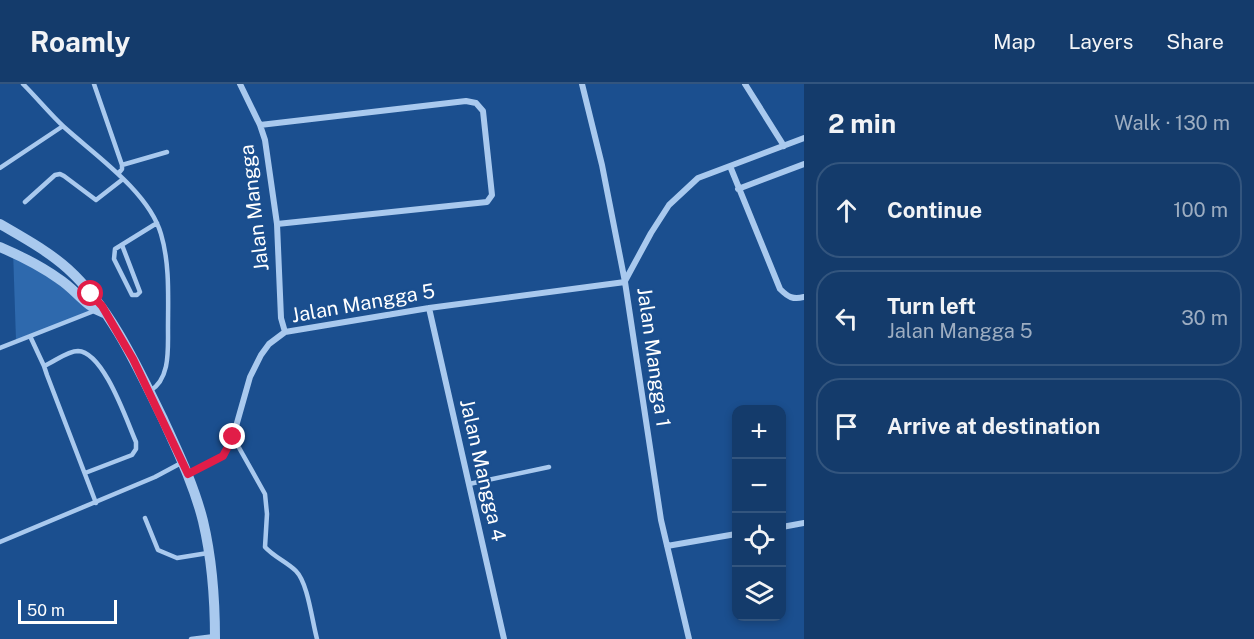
<!DOCTYPE html>
<html lang="en">
<head>
<meta charset="utf-8">
<style>
	body { margin:0; font-family:"Public Sans",sans-serif; background:#214673; color:#f1f3f6 }
	.controls { position:absolute; right:18px; bottom:18px; display:grid; overflow:hidden; border-radius:12px; box-shadow:0 3px 9px #0003 }
	.controls button { width:54px; height:54px; display:grid; place-items:center; padding:0; border:0; border-bottom:2px solid #33557e; background:#143b6b; color:#f1f3f6; font:30px sans-serif }
	.scale { position:absolute; left:18px; bottom:15px; width:99px; box-sizing:border-box; padding-left:6px; border:3px solid #fff; border-top:0; font-size:16px; line-height:21px; white-space:nowrap; color:#fff; -webkit-text-stroke:4px #1b4f8f; paint-order:stroke }
	.stop { position:absolute; width:18px; height:18px; margin:-14px; border:4px solid #e11d48; border-radius:50%; background:#fff }
	.stop.end { background:#e11d48; border-color:#fff; box-shadow:0 2px 6px #0008 }
	.list { margin:0; padding:0; list-style:none }
	h2 { display:flex; justify-content:space-between; align-items:center; height:78px; margin:0; padding:0 24px; font-size:26px }
	h2 small { font-size:20px; font-weight:400; color:#9dadc1 }
	.list li { display:grid; grid-template-columns:39px 1fr auto; gap:18px; align-items:center; box-sizing:border-box; height:96px; margin:0 12px 12px; padding:0 12px; border:2px solid #33557e; border-radius:24px }
	.list b { display:block; font-size:22px; white-space:nowrap }
	.list p { margin:0; font-size:20px; white-space:nowrap; color:#9dadc1 }
	.list em { font-size:20px; font-style:normal; color:#9dadc1 }
	.icon { flex:none; width:33px; height:33px; fill:none; stroke:currentColor; stroke-width:2; stroke-linecap:round; stroke-linejoin:round }
	.map { position:relative; flex:none; width:804px; height:555px; overflow:hidden }
	header { display:flex; align-items:center; gap:36px; box-sizing:border-box; height:84px; padding:0 30px; background:#143b6b; border-bottom:2px solid #33557e }
	header strong { font-size:28px }
	nav { display:flex; gap:33px; margin-inline-start:auto; font-size:21px }
	main { display:flex }
	aside { flex:1; background:#143b6b }
	.map>svg:first-child { display:block }
	.green { fill:#2e69ad }
	.lines { fill:none; stroke-linecap:round; stroke-linejoin:round }
	.service { stroke:#a9c9ee; stroke-width:4.5 }
	.minor { stroke:#a9c9ee; stroke-width:6 }
	.tertiary { stroke:#a9c9ee; stroke-width:10 }
	.route { stroke:#e11d48; stroke-width:8 }
	.labels { text-anchor:middle; dominant-baseline:central; stroke-width:4.5; stroke-linejoin:round; paint-order:stroke }
	.street-label { font-size:20px; fill:#fff; stroke:#1b4f8f }
</style>
</head>
<body>
<header>
<strong>Roamly</strong>
<nav><a>Map</a><a>Layers</a><a>Share</a></nav>
</header>
<main>
<div class="map">
<svg width="804" height="555" viewBox="0 0 804 555">
	<rect width="100%" height="100%" fill="#1b4f8f"/>
	<path class="green" d="M13 166 94 226 16 256Z"/>
	<g class="lines">
		<path class="service" d="M23 0C37 14 50 30 64 43 95 71 149 108 161 150 170 180 168 214 168 245 168 267 170 295 150 307
			M94 0 122 81V85L118 90
			M122 81 167 68
			M0 84 63 42
			M25 118 55 91 60 90 64 92 96 116 123 95
			M122 161 140 208 137 211H132L114 175 115 165 157 139
			M30 252 44 282
			M0 264 94 227
			M233 353 265 410 267 430 265 463C274 473 287 478 296 487 308 499 312 537 317 555
			M85 389 132 371 136 365V358C127 338 104 268 78 267 67 267 54 278 44 282L47 291 96 419
			M469 400 549 383
			M145 434 158 466 177 474 208 469
			M0 458 155 393 183 378
			M191 555 215 552"/>
		<path class="minor" d="M240 0 260 41 265 56 277 140 281 234 285 248
			M582 0 602 81 625 198 661 436 689 555
			M745 0 784 62
			M260 41 466 17 476 19 483 27 492 111 487 118 277 140
			M730 82 780 205C788 213 793 216 804 213
			M738 105 804 80
			M625 197 651 149 669 121 698 94 804 54
			M429 224 504 555
			M188 390 223 372 233 353 250 293 261 271 269 260 285 248 429 224 625 198
			M782 443 804 439
			M667 462 736 450"/>
		<path class="tertiary" d="M0 140C24 154 48 167 68 185 111 224 138 284 163 335 178 368 194 401 203 437 212 475 215 516 215 555
			M0 163C21 172 41 182 59 195 75 205 86 223 104 229"/>
	</g>
	<g class="lines">
		<path class="route" d="M91 210 102 222 133 275 188 390 223 372 233 353"/>
	</g>
	<g class="labels">
		<g class="street-label">
			<text transform="translate(254 124) rotate(-97)">Jalan Mangga</text>
			<text transform="translate(363 219) rotate(-10)">Jalan Mangga 5</text>
			<text transform="translate(654 273) rotate(82)">Jalan Mangga 1</text>
			<text transform="translate(483 386) rotate(77)">Jalan Mangga 4</text>
		</g>
	</g>
</svg>
<div class="controls">
<button>+</button>
<button>−</button>
<button><svg class="icon" aria-label="locate" viewBox="0 0 24 24"><circle cx="12" cy="12" r="6"/><path d="M12 2v4M12 18v4M2 12h4M18 12h4"/></svg></button>
<button><svg class="icon" aria-label="layers" viewBox="0 0 24 24"><path d="M12 4l9 5-9 5-9-5zM3 14l9 5 9-5"/></svg></button>
</div>
<div class="scale">50 m</div>
<div class="stop" style="left:91px;top:210px"></div>
<div class="stop end" style="left:233px;top:353px"></div>
</div>
<aside>
<h2>2 min<small>Walk · 130 m</small></h2>
<ul class="list">
<li><svg class="icon" aria-label="ahead" viewBox="0 0 24 24"><path d="M12 20V5M6 11l6-6 6 6"/></svg><div><b>Continue</b></div><em>100 m</em></li>
<li><svg class="icon" aria-label="left" viewBox="0 0 24 24"><path d="M17 20v-9H6M10 6l-5 5 5 5"/></svg><div><b>Turn left</b><p>Jalan Mangga 5</p></div><em>30 m</em></li>
<li><svg class="icon" aria-label="arrive" viewBox="0 0 24 24"><path d="M6 21V4h12l-3 4 3 4H6"/></svg><div><b>Arrive at destination</b></div></li>
</ul>
</aside>
</main>
</body>
</html>
